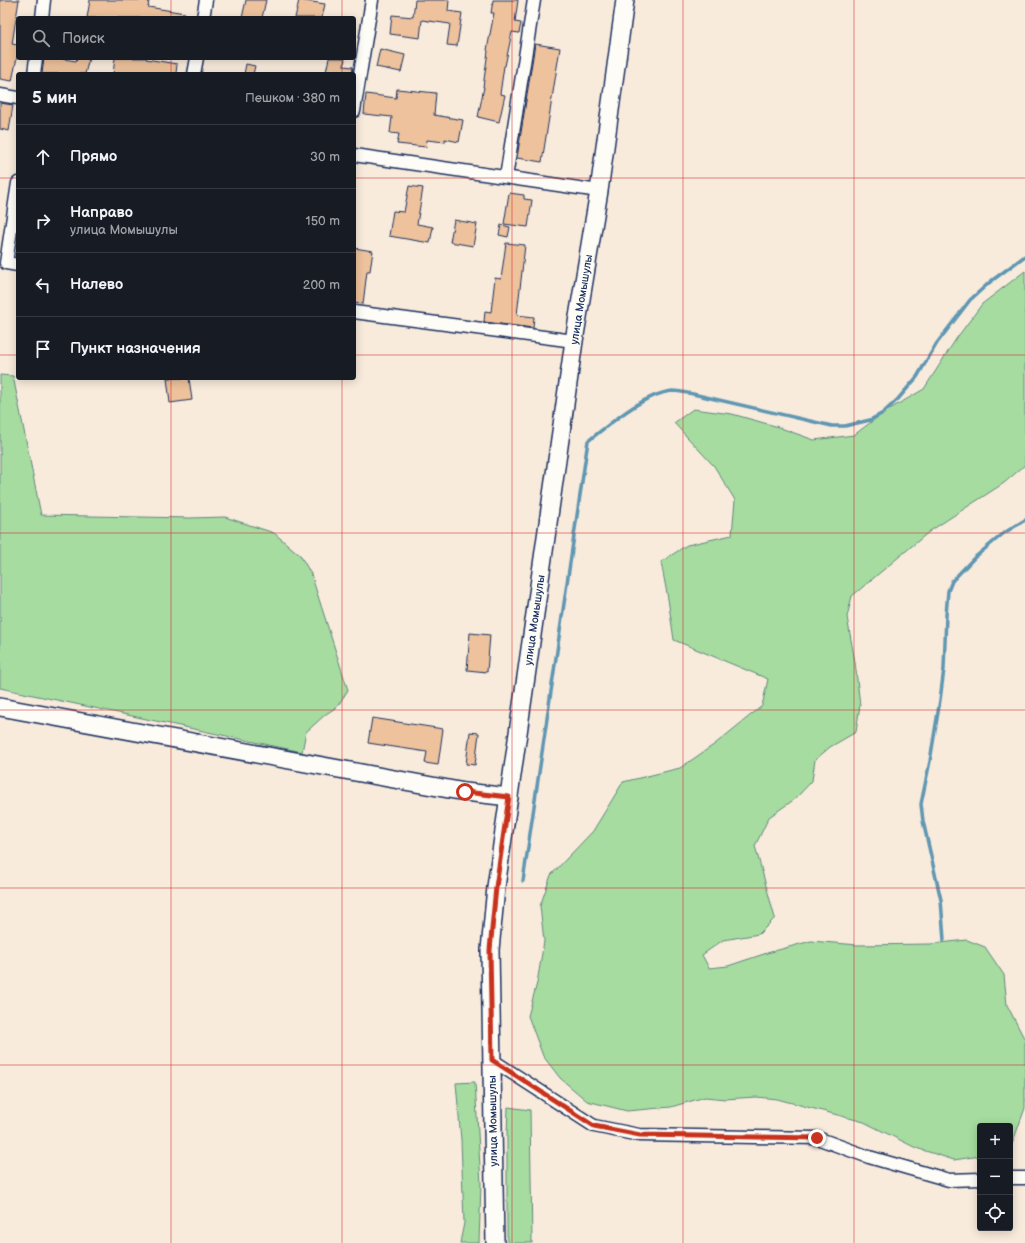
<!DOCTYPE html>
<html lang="ru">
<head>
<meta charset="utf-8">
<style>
	body { margin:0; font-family:"Balsamiq Sans",sans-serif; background:#242831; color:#f1f3f6 }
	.controls { position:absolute; right:12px; bottom:12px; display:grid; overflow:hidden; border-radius:4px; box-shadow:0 2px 10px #0003 }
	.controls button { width:36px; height:36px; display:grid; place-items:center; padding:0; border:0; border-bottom:1px solid #363941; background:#171b24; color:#f1f3f6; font:20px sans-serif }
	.stop { position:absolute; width:12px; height:12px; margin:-9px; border:3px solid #c8321e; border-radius:50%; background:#fff }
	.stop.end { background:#c8321e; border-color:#fff; box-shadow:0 1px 4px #0008 }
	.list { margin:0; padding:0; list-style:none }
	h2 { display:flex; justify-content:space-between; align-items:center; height:52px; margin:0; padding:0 16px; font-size:17px }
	h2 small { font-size:13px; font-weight:400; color:#9ea1a6 }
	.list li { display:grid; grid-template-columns:26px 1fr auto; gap:12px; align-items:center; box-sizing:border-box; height:64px; padding:0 16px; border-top:1px solid #363941 }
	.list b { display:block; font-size:15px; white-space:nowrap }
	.list p { margin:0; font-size:13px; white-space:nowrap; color:#9ea1a6 }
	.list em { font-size:13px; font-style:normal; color:#9ea1a6 }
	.icon { flex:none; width:22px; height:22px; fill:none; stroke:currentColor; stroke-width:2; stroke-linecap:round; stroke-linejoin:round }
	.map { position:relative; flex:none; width:1025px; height:1243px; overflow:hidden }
	.search { position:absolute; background:#171b24; box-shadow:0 2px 10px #0003; left:16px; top:16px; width:340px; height:44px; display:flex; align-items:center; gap:10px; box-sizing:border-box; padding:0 14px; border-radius:4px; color:#9ea1a6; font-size:15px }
	.panel { position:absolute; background:#171b24; box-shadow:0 2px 10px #0003; left:16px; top:72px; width:340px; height:308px; border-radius:4px }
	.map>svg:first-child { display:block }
	.green { fill:#a6dc9f; stroke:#60867e }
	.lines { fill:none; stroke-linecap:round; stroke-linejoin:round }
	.stream { stroke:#5f96b2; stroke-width:3.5 }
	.building { fill:#edc29c; stroke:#1b2f5e }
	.street-casing { stroke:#1b2f5e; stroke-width:15 }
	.secondary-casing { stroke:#1b2f5e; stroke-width:20 }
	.street { stroke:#fdfcf7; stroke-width:12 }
	.secondary { stroke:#fdfcf7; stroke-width:17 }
	.route { stroke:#c8321e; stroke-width:5 }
	.grid { fill:none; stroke:#d62828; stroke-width:1; stroke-opacity:0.55 }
	.labels { text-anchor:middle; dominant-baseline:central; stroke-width:3; stroke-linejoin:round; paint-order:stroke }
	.street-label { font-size:11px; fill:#1b2f5e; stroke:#fdfcf7 }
</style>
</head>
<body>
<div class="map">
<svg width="1025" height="1243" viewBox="0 0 1025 1243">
	<rect width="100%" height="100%" fill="#f8ebdc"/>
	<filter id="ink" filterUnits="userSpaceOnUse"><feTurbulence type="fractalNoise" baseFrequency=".025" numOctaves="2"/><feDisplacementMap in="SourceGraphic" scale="8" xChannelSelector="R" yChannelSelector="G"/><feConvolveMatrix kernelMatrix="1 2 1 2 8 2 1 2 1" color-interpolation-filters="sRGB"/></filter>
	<g filter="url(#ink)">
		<path class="green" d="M1025 271V465L1004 483 930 531 852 596 847 617 855 662 860 705 856 732 830 747 815 760 812 781 795 799 769 817 755 846 775 918 759 934 723 940 702 955 709 968 728 966 767 953 811 941 858 945 931 944 967 940 985 947 1004 975 1007 1005 1025 1040V1108L1010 1150V1126H980V1156L954 1160 916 1148 864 1122 777 1099 756 1097 725 1099 705 1097 671 1107 627 1111 587 1101 560 1078 543 1056 528 1016 537 983 544 941 540 906 551 875 593 831 623 782 680 768 715 744 762 706 768 679 674 640 668 599 661 562 687 545 732 535 735 500 714 466 674 423 693 409 732 414 775 426 814 440 854 435 883 413 924 389 956 339 982 304Z
			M0 375 13 376 41 515 190 518 225 517 274 533 300 555 311 574 348 690 337 707 326 714 306 732 302 752 0 688Z
			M475 1082 481 1184 479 1243H460L464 1223 461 1140 456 1083Z
			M508 1107 530 1110 532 1243H507V1134Z"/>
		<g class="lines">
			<path class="stream" d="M523 881 588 441C610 424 643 394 672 391 679 391 687 393 693 394L832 426H845L870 420 883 413 898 399 917 377 937 343 970 300 990 282 1025 256
				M944 940 941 900 923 821 921 804 930 761 940 700 944 669 946 615 948 591 952 581 974 558 1004 533 1025 520"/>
		</g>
		<path class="building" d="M0 0H19L12 44 18 45V53L12 81 0 79Z
			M90 0H143L149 1 148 7 185 13V18H87Z
			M246 0H266L262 18H242Z
			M299 0 325 4 322 18H295Z
			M415 0H449L448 11 462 13 457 46 447 45 450 24 422 20 420 38 390 34 392 15 413 17Z
			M493 0H518L515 22 521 23 519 33 512 32 505 66H504L500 94 505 95 499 122 478 117 484 87H483L488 51 487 50 494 13H491Z
			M535 44 560 48 542 162 517 158Z
			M380 49 405 55 401 72 376 67Z
			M44 58H58L76 61 77 58H89L85 74H42Z
			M115 58H147L146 59 177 64 176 74H113Z
			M329 58H345L344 66 353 67 352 74H335L326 72Z
			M246 64 255 66 253 74H244Z
			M397 89 436 93 434 115 463 120 459 142 445 139V142L427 140 426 147 397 144 399 134 390 133 392 117 364 114 366 94 396 98Z
			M0 103 13 105 9 131 0 129Z
			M409 186 423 188 417 224 433 227 430 243 389 236 393 211 404 212Z
			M509 193 524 195V199L532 200 528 227 504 224Z
			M454 220 477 224 473 246 450 242Z
			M501 225 510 227 508 237 499 235Z
			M506 243 525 245 517 315 534 317 533 328 484 322 485 311 491 312 495 278 501 279Z
			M354 248 373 251 370 271H367L363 304 354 303Z
			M167 378H189L192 400 170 403Z
			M470 633 490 635 487 672 467 670Z
			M372 718 443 729 438 765 425 763 427 752 368 743Z
			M470 732 479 733 475 765 466 764Z"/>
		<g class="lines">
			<defs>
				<path id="street" d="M42 18 44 0
					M203 18 206 0
					M34 74 36 58
					M194 74 197 58
					M0 95 18 98
					M354 111 372 0
					M354 155 599 191
					M506 177 534 0
					M18 183 6 263 18 265
					M354 312 574 341
					M492 1060 594 1126 639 1135 817 1138 869 1157 949 1180 980 1179
					M1010 1178H1025"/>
				<g id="secondary">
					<path d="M0 707 465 792 509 797"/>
					<path id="s1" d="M495 1243 490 950 496 887 574 341 599 191 625 0"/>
				</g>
			</defs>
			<use href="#street" class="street-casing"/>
			<use href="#secondary" class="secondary-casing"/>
			<use href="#street" class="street"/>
			<use href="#secondary" class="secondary"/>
		</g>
	</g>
	<g class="lines" filter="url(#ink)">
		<path class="route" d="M465 792 509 797 496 887 490 950 492 1060 594 1126 640 1135 817 1138"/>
	</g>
	<path class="grid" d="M171 0V18M342 0V18M512 0V1243M683 0V1243M854 0V1243M171 58V74M342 58V74M0 178H18M354 178H1025M0 355H18M354 355H1025M171 378V1243M342 378V1243M0 533H1025M0 710H1025M0 888H1025M0 1065H1025"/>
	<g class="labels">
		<g class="street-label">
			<text stroke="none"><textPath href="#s1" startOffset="950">улица Момышулы</textPath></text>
			<text stroke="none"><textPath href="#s1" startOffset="626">улица Момышулы</textPath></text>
			<text transform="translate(493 1121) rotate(-91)">улица Момышулы</text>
		</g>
	</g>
</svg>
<div class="controls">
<button>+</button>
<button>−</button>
<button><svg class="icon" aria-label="locate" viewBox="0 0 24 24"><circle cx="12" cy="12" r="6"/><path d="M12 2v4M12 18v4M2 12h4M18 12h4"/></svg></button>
</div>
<div class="stop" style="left:465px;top:792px"></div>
<div class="stop end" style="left:817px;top:1138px"></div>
<div class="search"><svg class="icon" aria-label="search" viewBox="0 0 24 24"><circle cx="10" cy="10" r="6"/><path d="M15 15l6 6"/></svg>Поиск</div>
<section class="panel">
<h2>5 мин<small>Пешком · 380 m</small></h2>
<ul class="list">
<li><svg class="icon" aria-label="ahead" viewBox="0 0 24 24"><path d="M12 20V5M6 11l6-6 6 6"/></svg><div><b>Прямо</b></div><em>30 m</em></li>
<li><svg class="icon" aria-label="right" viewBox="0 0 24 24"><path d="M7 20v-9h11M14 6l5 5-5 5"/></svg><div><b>Направо</b><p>улица Момышулы</p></div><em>150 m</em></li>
<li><svg class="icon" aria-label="left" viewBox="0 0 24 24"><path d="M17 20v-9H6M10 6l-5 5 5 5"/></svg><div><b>Налево</b></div><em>200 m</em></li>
<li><svg class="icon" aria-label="arrive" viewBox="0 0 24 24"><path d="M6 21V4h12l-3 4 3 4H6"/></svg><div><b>Пункт назначения</b></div></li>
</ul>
</section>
</div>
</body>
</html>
